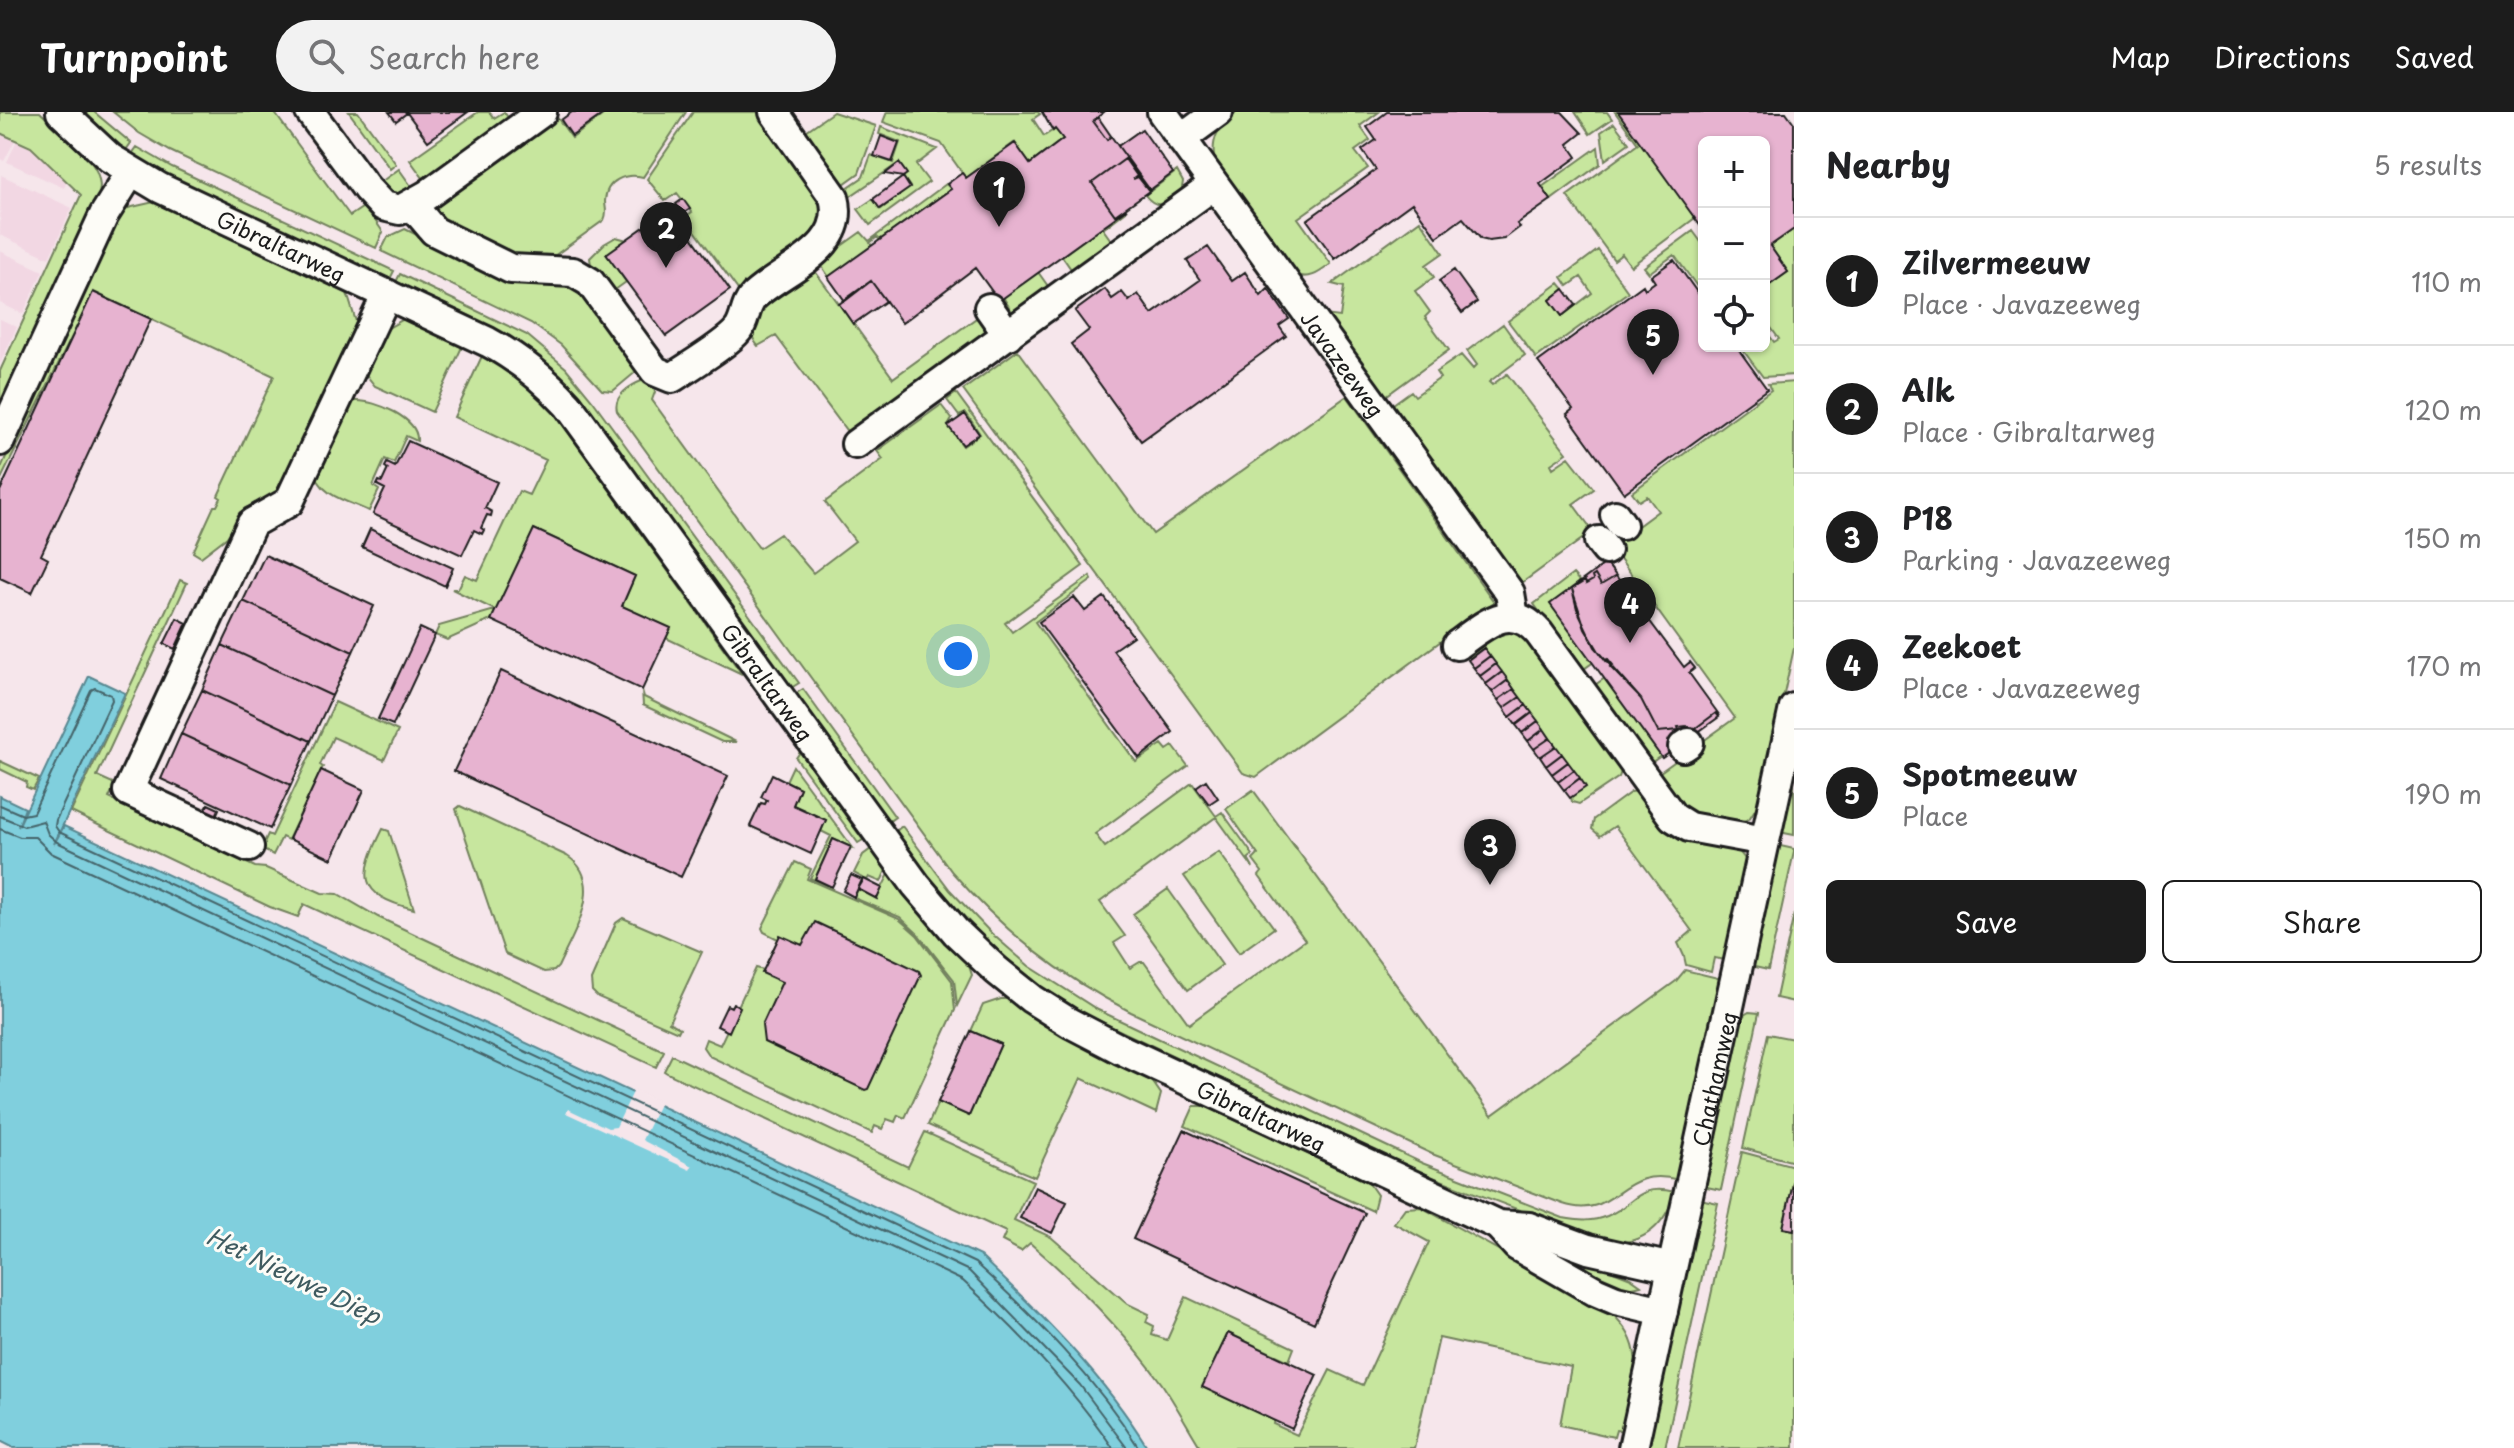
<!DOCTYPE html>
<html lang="en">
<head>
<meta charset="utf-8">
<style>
	body { margin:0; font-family:"Playpen Sans",sans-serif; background:#f2f2f2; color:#202124 }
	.controls { position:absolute; right:24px; top:24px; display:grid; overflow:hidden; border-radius:12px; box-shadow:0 2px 6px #0004 }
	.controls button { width:72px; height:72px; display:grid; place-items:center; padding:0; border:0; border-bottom:2px solid #e0e0e0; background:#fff; color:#202124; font:40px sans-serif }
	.you { position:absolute; left:958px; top:544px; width:28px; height:28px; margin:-20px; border:6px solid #fff; border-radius:50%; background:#1a73e8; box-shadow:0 0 0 12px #1a73e833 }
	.badge { display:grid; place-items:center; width:52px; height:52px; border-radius:50%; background:#1c1c1c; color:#fff; font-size:26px; font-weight:700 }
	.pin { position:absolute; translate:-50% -66px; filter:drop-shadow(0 2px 4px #0008) }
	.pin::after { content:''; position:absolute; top:42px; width:28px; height:24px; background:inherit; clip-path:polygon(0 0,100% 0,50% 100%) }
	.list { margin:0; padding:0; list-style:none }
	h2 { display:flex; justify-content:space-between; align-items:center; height:104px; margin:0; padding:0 32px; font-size:34px }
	h2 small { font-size:26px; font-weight:400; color:#757577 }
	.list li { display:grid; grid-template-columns:52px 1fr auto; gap:24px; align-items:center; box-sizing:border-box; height:128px; padding:0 32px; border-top:2px solid #e0e0e0 }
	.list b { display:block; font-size:30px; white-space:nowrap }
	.list p { margin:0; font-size:26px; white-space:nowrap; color:#757577 }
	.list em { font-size:26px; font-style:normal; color:#757577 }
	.actions { display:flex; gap:16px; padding:24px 32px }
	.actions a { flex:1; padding:18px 0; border:2px solid #1c1c1c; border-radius:12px; text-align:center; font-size:28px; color:#1c1c1c }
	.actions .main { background:#1c1c1c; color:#fff }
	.icon { flex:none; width:44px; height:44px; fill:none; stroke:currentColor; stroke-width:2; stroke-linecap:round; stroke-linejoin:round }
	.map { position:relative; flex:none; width:1794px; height:1336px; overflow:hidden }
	header { display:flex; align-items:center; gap:48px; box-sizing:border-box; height:112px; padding:0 40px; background:#1c1c1c; color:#fff }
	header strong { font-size:38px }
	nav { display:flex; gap:44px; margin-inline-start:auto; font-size:28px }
	.search { width:560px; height:72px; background:#f2f2f2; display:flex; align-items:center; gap:20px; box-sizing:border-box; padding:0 28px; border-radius:44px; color:#757577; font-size:30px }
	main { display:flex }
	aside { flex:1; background:#fff }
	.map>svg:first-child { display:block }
	.built { fill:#f2d7e3 }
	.green { fill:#c7e69e; stroke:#72815d; stroke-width:2 }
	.water { fill:#80cfdd; stroke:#588790; stroke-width:2 }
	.pier { fill:#f6e6eb }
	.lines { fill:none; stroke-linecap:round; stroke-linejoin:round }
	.shore { stroke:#446469; stroke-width:2 }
	.building { fill:#e7b3d0; stroke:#1c1c1c; stroke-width:2 }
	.minor-casing { stroke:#1c1c1c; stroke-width:34 }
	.minor { stroke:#fdfcf7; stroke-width:28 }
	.labels { text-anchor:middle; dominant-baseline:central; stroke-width:6; stroke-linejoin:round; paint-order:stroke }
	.street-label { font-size:22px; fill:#1c1c1c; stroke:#fdfcf7 }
	.water-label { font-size:24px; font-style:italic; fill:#3f5b60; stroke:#fdfcf7 }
</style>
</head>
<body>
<header>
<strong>Turnpoint</strong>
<div class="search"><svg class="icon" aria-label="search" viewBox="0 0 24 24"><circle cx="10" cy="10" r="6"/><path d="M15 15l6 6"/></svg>Search here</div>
<nav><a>Map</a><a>Directions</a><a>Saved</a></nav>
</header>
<main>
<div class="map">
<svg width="1794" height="1336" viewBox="0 0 1794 1336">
	<rect width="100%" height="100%" fill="#f6e6eb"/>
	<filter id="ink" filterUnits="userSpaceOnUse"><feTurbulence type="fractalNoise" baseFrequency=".0125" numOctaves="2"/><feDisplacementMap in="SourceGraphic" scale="16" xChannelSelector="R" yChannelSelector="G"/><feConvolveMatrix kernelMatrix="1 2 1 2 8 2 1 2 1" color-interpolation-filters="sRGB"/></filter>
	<g filter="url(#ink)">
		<path class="built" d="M0 21 15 28 4 49 0 47Z
			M17 28 31 35 67 69 64 76 7 50Z
			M1 63 72 96 49 146 0 123Z
			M0 139 43 159 23 202 0 191Z
			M0 207 17 215 0 252Z"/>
		<path class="green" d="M0 0H40L90 49C101 63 102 76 97 92L0 300V259L81 83 31 35 0 21Z
			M82 0H94L131 31 126 38Z
			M113 0H274L350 104 365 94 383 120 376 136 170 39 139 21Z
			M349 0H358L396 52 390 57Z
			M478 0H489L494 6 504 0 510 8 426 70 410 48Z
			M607 0H686L643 65C625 61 606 68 605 89 605 97 608 100 604 108L554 144 543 147H518L441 111 437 97 444 86 556 4 572 26Z
			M693 0H759L815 77 820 86 822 106 814 125 741 182 685 105 692 100 677 81 665 89 647 67Z
			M833 0 876 14 859 61 841 74 803 21Z
			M887 0H1038L1040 2 1033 7 1044 24 1055 17 1063 27 1030 52 1014 31 966 66 941 31 883 10Z
			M1237 0H1379L1360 14 1370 28 1355 39 1368 56 1298 106 1331 152C1319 161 1309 169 1294 162L1215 51C1210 28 1218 13 1237 0Z
			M1575 0H1607L1612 7 1590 22Z
			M1615 0H1619L1695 106 1631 154 1622 142 1614 148 1567 84 1638 32Z
			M1614 11 1629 31 1605 48 1601 20Z
			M881 15 937 37 916 53 929 70 870 113 858 97 873 87 881 97 910 75 903 65 906 61 899 51 849 85 844 78 863 65 871 43 893 51 900 30 879 22Z
			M137 35 172 55 394 159 390 167 171 65 132 42Z
			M1598 35 1600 52 1551 88 1542 75Z
			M399 57 414 78C400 84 390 82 378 72Z
			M1177 59 1183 70 1181 81C1168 91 1158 100 1145 83Z
			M946 72 951 77 880 128 877 125 870 131 872 134 829 165 819 150 861 120 869 129Z
			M154 90 347 181 358 216 279 384 245 396 227 425 201 445 193 440 214 394H217L221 386 218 384 274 264 94 180 0 369V358L111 115 128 96Z
			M1124 99 1125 100 1103 117 1113 131 1073 160 1062 144Z
			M1420 108 1443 141 1426 153 1434 165 1415 179 1430 200 1425 205 1449 238 1383 286 1324 203 1340 205 1344 175 1332 172Z
			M405 117 508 168 575 172 638 256 637 259 613 279 602 278 561 233 531 211 381 139 388 125Z
			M1794 117V263L1763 265 1740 234H1764V216L1774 230 1779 227 1764 206V177L1788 160 1770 134Z
			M1693 119 1704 134V184L1674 143 1649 161 1644 155Z
			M616 125 627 128 607 143 626 170 615 178C602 174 591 160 590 146L604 132Z
			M1598 138 1628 180 1536 246 1508 209 1559 171 1564 177 1550 188 1562 204 1592 181 1581 165 1568 174 1562 165Z
			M812 155 893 266 986 199 997 216 849 322 776 224 758 234C732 204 792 171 812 155Z
			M1038 160 1050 177 1014 203 1003 185Z
			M400 162 527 223 566 256 593 289 799 571 791 576 587 293C538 230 467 202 396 170Z
			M404 207 462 235 432 300 375 274 367 264 366 256 383 219Z
			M1503 212 1525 243 1489 270 1492 273 1507 262 1567 341 1551 352 1553 356 1569 345 1594 377 1573 392 1593 419 1519 473 1389 295 1411 279 1415 284 1440 266 1436 260 1461 243 1473 257 1477 253 1467 239Z
			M1018 238 1153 422 1347 284 1494 490 1256 665 1243 661 963 278Z
			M482 244 519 266 555 302 742 562 666 526 670 516 622 494 635 464 534 417 491 508 447 528 435 523 439 514 495 498 452 477H458L465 463 477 468 519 379 529 383 546 348 454 305Z
			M644 268 654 274 655 280 652 288 759 436 780 422 813 461 855 429 825 390 883 347 877 339 941 293 952 307 948 314 963 334 980 322 966 301 959 304 947 288 956 281 1083 454 1005 511 1012 520 1090 464 1092 468 1035 510 1136 650 1162 632 1167 638 1173 634 1188 654 1095 722 1105 735 1192 671 1216 704 1222 700 1253 743 1248 747 1253 756 1216 705 1100 790 1125 824 1114 831 1130 856 1140 850H1144L1189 912 1305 828 1259 764 1262 760 1253 748 1258 743 1226 697 1253 678 1492 1003 1676 869 1685 858 1722 867 1679 1068C1619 1051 1617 1110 1563 1092L1432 1042 1131 900C1058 863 1005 820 952 760L617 299C613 283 631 273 644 268Z
			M1794 270V536L1761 688 1749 707 1738 711 1687 702 1656 663 1735 606 1611 434 1658 399 1647 384 1639 389 1632 380 1771 278 1768 272Z
			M356 289C375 288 419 306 417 329L406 324 394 351 385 347 373 374 379 378 369 399C350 390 317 383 316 359L349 293Z
			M1573 462 1581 471 1577 497 1587 520 1602 544 1581 559 1534 492Z
			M180 468 187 471 97 664 115 672 109 686 255 755 266 756 322 781 338 782 378 805 664 939 656 955 304 792 298 805 270 795 71 700Z
			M1510 519 1529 527 1622 657 1619 665 1579 692 1572 690 1571 685 1585 674 1484 536 1469 546 1465 543 1500 520Z
			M1615 559 1641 587 1672 636 1648 653 1592 575Z
			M803 577 895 705 888 710 795 582Z
			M642 578 644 585 736 630H722L643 593Z
			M335 590 398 619 384 648 333 625 320 653 323 655 321 658 288 728 282 725 273 743 261 737 268 722 272 724Z
			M800 640 863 728 858 731 796 646Z
			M0 649 39 667 33 678 26 675 27 670 0 657Z
			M1794 652V723L1779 720Z
			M793 654 853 736 833 727 815 766 833 777 810 766 831 724 821 719 826 708 793 693 800 676 786 669Z
			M1638 679 1737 737 1745 747 1746 756 1726 848 1714 846 1711 860 1686 853 1684 844 1678 831 1692 819 1615 714 1600 724 1592 717 1594 707 1631 680Z
			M460 694 567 744C608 769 572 824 558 855L554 859 544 860 505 842 456 697Z
			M902 714 950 778 991 821 1029 854 1098 898 1422 1051 1563 1106C1579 1109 1592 1110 1607 1104 1637 1091 1637 1071 1675 1080 1665 1115 1642 1133 1606 1131L1417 1059 1087 903 1033 869 992 834 939 778 895 720Z
			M383 717 389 719 414 797C356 783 360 763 383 717Z
			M1776 733 1794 737V740L1768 858 1750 854Z
			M871 737 886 758 881 770 869 765 867 768 864 767 858 777 877 786 889 762 932 816 969 854 972 863 957 894 954 868 918 822 900 805 854 786 863 766 854 761 863 743Z
			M1219 740 1274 816 1239 841 1184 764Z
			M795 750 811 757 807 767 899 807 917 823 952 869 955 898 905 1006 898 1003 895 1010 887 1007 882 1017 875 1014 872 1021 709 944 703 935 706 927 720 933 756 856 764 858 778 827 764 820 762 816Z
			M1168 777 1222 853 1188 878 1133 802Z
			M1794 802V890L1776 886Z
			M623 806 702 840 669 910 680 916 678 920 598 885 592 879 591 868 616 811Z
			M1001 887H1007L1075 931 1152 969 1161 982 1156 1001 1081 966 1035 1065 1018 1058 1013 1052 928 1013 938 990 969 1004 1001 932 971 919 983 893Z
			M1749 900 1759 901 1721 1078 1702 1074 1741 905Z
			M1768 922 1794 927V1050L1743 1036Z
			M672 943 908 1055 925 1020 1033 1069 1014 1108 1051 1125 1128 1192 1149 1202 1146 1210 1154 1214 1152 1223 1167 1228 1186 1185 1294 1236 1289 1249 1228 1221 1203 1275 1274 1308 1273 1312 1297 1323 1330 1258 1363 1273 1429 1130 1394 1111 1405 1096 1421 1095 1610 1200C1651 1235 1633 1274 1624 1319L1616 1318 1614 1325 1560 1313 1571 1255 1439 1226 1414 1336H1201C1188 1315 1176 1293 1162 1272 1125 1221 1077 1172 1030 1131L1021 1139 1002 1129 1006 1120 667 961 664 959Z
			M1194 994H1205L1368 1070 1377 1083 1373 1099 1185 1014Z
			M1742 1040 1794 1054V1067L1783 1115 1794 1118V1336H1678Z
			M1700 1087 1718 1091 1665 1336H1645Z
			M1590 1150 1631 1166 1641 1173C1617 1181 1603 1168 1583 1157Z"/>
		<path class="water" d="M89 564 125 581 54 732 64 714 980 1144C1042 1203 1103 1263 1148 1336H14L0 1329V684L25 696 18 715Z"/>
		<path class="pier" d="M634 978 660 990 642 1028 692 1054 690 1058 566 1001 568 997 608 1016 616 1015Z"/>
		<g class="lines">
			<path class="shore" d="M0 693 23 703 33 701 91 578 95 576 111 583 112 588 56 708 55 714 59 720 975 1151C1036 1206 1095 1266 1139 1336
				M0 704 24 714 43 709 48 722 57 730 969 1159 1080 1273 1127 1336
				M0 717 20 725H35L51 741 963 1169C1018 1219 1071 1274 1113 1336"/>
		</g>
		<path class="building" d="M389 0H468L428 29 407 1 396 9Z
			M572 0H606L572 24 561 8Z
			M1042 0H1104L1093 9 1107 28 1111 24 1150 79 1145 83 1149 79 1138 65 1133 67 1137 64 1125 47 1092 71 1115 103 1127 97 999 189 975 156 902 211 871 169 845 189 828 165 951 77 947 72 962 61 966 66 1015 31 1030 52 1063 27 1055 17 1053 19Z
			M1387 0H1562L1582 21 1568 32 1577 45 1540 72 1551 88 1517 112 1520 115 1504 127 1489 129 1481 127 1463 106 1437 125 1412 91 1335 147 1307 108 1376 58 1362 38 1376 28 1367 15Z
			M1618 0H1786L1794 11V117L1770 134 1788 160 1764 177V30H1704V119Z
			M1098 5 1111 24 1107 28 1093 9Z
			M1142 17 1173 61 1150 78 1118 34Z
			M881 24 899 31 892 50 874 44Z
			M1125 47 1137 64 1133 67 1138 65 1149 79 1115 103 1092 71Z
			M899 51 907 62 903 65 885 62Z
			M903 65 910 76 880 97 873 87Z
			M683 87 690 97 683 102 676 92Z
			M671 96 730 178 666 224 606 142Z
			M1208 135 1232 169 1245 160 1261 184 1268 177 1289 207 1279 214 1286 224 1141 329 1071 232 1089 218 1075 199 1105 177 1112 187 1122 180 1129 189 1138 182 1152 202 1200 168 1187 149Z
			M1674 148 1704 190V234H1736L1767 277 1624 381 1567 302 1573 297 1538 250 1643 173 1645 177 1655 170 1651 164Z
			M1454 158 1477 190 1462 201 1439 169Z
			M871 169 886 189 853 212 839 192Z
			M1564 177 1576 193 1562 204 1550 188Z
			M93 180 151 207 41 443 48 447 32 481 0 466V379Z
			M965 302 979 322 963 333 948 314Z
			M408 329 497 370 485 396 492 400 491 404 487 403 481 416 484 418 482 422 474 418 462 443 373 402 385 377 377 373 379 369 382 370 388 357 385 355 387 351 395 355Z
			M370 417 453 456 445 474 362 435Z
			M534 417 635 464 622 494 671 516 642 578 491 508Z
			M265 443 374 494 353 540 243 489Z
			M1602 445 1684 555 1690 550 1695 556 1689 561 1720 604 1716 601 1689 621 1686 614 1678 615 1679 618 1658 620 1641 587 1595 535 1577 497 1572 477 1585 469 1586 472 1593 468 1592 465 1595 463 1601 473 1616 464Z
			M1606 451 1616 464 1601 473 1595 463 1592 465 1593 468 1586 472 1585 469 1572 477 1585 516 1600 541 1606 549 1608 547 1613 553 1610 555 1641 587 1658 620 1679 618 1678 615 1686 614 1689 621 1716 601 1719 605 1662 646 1550 492Z
			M1074 485 1085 499 1104 485 1133 524 1113 538 1173 620 1139 646 1039 510Z
			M243 489 353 540 332 584 222 533Z
			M177 506 187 511 175 537 164 532Z
			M420 516 435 523 393 613 378 607Z
			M222 533 332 584 311 629 202 578Z
			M1484 536 1490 544 1474 556 1468 548Z
			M1490 544 1496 552 1480 564 1474 556Z
			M1496 552 1502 560 1486 572 1480 564Z
			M501 559 728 664 681 765 454 659Z
			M1502 560 1508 568 1492 580 1486 572Z
			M1508 568 1514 577 1498 588 1492 580Z
			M1514 577 1520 585 1504 596 1498 588Z
			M202 578 311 629 291 673 181 622Z
			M1520 585 1526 593 1510 605 1504 596Z
			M1526 593 1532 601 1516 613 1510 605Z
			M1532 601 1538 609 1522 621 1516 613Z
			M1538 609 1544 617 1528 629 1522 621Z
			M1544 617 1550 626 1534 637 1528 629Z
			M181 622 291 673 270 717 161 667Z
			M1550 626 1556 634 1540 645 1534 637Z
			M1556 634 1562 642 1546 654 1540 645Z
			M1562 642 1568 650 1552 662 1546 654Z
			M1568 650 1574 658 1558 670 1552 662Z
			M321 658 364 678 332 747 289 727Z
			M1574 658 1580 666 1564 678 1558 670Z
			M772 662 800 676 793 693 826 708 811 742 750 714 761 691 765 692 767 688 761 685Z
			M1580 666 1586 675 1570 686 1564 678Z
			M1206 668 1218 686 1209 692 1196 675Z
			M208 692 219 697 216 704 205 699Z
			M833 727 851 735 832 775 815 767Z
			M851 763 862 768 854 785 843 779Z
			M864 767 882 776 877 787 858 777Z
			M815 810 919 859 921 863 868 977 865 978 764 930 762 913 782 870 762 861 780 823 802 833Z
			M733 891 740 895 729 920 717 914 727 893 731 895Z
			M971 919 1001 932 969 1004 938 990Z
			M1184 1018 1365 1101 1314 1211 1133 1127Z
			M1794 1067V1118L1783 1116Z
			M1035 1075 1067 1090 1052 1121 1020 1106Z
			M1228 1221 1317 1263 1292 1317 1202 1275Z"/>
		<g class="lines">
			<defs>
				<g id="minor">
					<path id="s1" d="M61 0 110 46 160 76 488 230C520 247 544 267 568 293L916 773 956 820 996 858 1032 887 1070 911 1120 937 1498 1113 1529 1115 1588 1137 1672 1156"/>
					<path d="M310 0 367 77 383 94 400 98 427 83 542 0"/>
					<path id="s2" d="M1162 0 1510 481 1514 505"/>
					<path d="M1181 27 1218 0"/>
					<path d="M412 93 434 119 511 157 573 160 590 170 655 259 672 266C688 255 727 232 738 218 746 208 744 194 754 184 784 156 848 137 834 85L774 0"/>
					<path d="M989 196 1008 223"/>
					<path d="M0 329 104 103 131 60"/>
					<path d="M856 332 1214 73"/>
					<path d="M1615 403 1622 413"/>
					<path d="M1599 429 1606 438"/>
					<path d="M1457 533C1485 513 1510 488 1539 521L1673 705 1689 715 1765 729"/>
					<path d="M1683 635 1689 631"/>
					<path d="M249 735 128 679 252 411 289 390 387 182"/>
					<path d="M1498 1113 1517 1134 1595 1179 1616 1188 1663 1199"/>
					<path id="s3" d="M1633 1336 1794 596"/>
				</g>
			</defs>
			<use href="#minor" class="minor-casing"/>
			<use href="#minor" class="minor"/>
		</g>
	</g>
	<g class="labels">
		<g class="street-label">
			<text stroke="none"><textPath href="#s1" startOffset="260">Gibraltarweg</textPath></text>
			<text stroke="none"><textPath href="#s2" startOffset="310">Javazeeweg</textPath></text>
			<text stroke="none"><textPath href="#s1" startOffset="932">Gibraltarweg</textPath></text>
			<text stroke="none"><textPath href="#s3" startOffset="378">Chathamweg</textPath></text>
			<text stroke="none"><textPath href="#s1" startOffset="1604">Gibraltarweg</textPath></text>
		</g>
		<g class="water-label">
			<text transform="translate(294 1163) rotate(26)">Het Nieuwe Diep</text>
		</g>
	</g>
</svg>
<div class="controls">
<button>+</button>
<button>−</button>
<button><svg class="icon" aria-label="locate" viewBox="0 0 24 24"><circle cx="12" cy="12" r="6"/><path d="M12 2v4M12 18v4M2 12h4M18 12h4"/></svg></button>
</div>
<div class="you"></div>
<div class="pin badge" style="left:999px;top:115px">1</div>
<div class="pin badge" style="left:666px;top:156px">2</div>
<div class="pin badge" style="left:1490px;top:773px">3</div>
<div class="pin badge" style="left:1630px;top:531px">4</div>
<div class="pin badge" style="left:1653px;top:263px">5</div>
</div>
<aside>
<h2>Nearby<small>5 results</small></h2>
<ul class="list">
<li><span class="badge">1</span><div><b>Zilvermeeuw</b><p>Place · Javazeeweg</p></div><em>110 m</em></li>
<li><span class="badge">2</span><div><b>Alk</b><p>Place · Gibraltarweg</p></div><em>120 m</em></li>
<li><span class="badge">3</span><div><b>P18</b><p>Parking · Javazeeweg</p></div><em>150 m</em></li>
<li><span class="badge">4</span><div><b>Zeekoet</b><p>Place · Javazeeweg</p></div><em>170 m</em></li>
<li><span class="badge">5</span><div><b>Spotmeeuw</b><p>Place</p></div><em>190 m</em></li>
</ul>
<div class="actions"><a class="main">Save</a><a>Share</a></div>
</aside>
</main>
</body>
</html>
